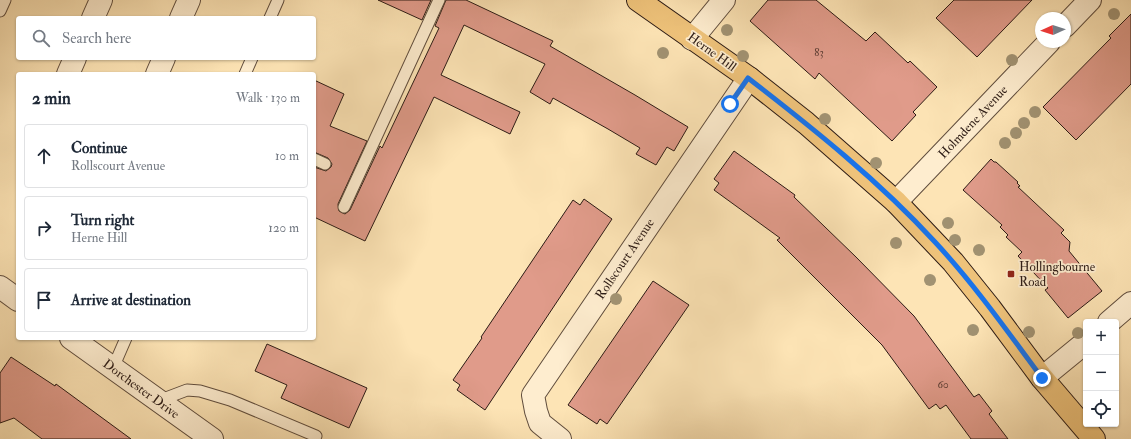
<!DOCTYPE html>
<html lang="en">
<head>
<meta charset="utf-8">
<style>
	body { margin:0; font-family:"IM FELL Double Pica",serif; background:#f2f2f3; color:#1f2937 }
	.controls { position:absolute; right:12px; bottom:12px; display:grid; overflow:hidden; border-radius:4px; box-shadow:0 1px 3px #0004 }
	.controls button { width:36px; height:36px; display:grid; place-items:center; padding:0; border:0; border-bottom:1px solid #e0e1e3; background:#fff; color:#1f2937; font:20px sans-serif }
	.compass { position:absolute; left:1035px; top:12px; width:36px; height:36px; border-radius:50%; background:#fff; box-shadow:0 1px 3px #0004; rotate:267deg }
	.stop { position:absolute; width:12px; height:12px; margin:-9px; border:3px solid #1a73e8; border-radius:50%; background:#fff }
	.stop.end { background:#1a73e8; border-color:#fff; box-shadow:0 1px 4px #0008 }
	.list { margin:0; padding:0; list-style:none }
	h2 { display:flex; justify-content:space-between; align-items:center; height:52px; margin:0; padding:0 16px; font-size:17px }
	h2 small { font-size:13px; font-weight:400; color:#747a83 }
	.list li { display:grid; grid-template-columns:26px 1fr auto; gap:12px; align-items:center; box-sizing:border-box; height:64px; margin:0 8px 8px; padding:0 8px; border:1px solid #e0e1e3; border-radius:4px }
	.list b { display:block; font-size:15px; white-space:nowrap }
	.list p { margin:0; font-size:13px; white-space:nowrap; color:#747a83 }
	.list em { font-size:13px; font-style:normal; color:#747a83 }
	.icon { flex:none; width:22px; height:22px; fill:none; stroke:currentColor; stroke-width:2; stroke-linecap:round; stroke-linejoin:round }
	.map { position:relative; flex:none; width:1131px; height:439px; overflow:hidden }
	.search { position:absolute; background:#fff; box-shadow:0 1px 3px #0004; left:16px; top:16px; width:300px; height:44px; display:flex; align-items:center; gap:10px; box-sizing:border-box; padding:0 14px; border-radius:4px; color:#747a83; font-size:15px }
	.panel { position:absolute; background:#fff; box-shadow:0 1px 3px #0004; left:16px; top:72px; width:300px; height:268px; border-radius:4px }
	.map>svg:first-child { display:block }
	.building { fill:#e09b8a; stroke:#2c1b15 }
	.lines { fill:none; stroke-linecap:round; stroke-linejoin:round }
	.lane-casing { stroke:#604d3d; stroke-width:13 }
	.street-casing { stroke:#604d3d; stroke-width:24 }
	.primary-casing { stroke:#2c1b15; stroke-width:24 }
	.lane { stroke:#feedcf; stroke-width:11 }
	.street { stroke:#feedcf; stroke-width:22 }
	.primary { stroke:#eec27a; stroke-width:22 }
	.tree { fill:#a19272 }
	.route { stroke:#1a73e8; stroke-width:5 }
	.poi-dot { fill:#8f2418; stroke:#feedcf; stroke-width:1.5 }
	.labels { text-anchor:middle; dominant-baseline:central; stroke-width:3.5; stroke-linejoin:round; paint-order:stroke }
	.number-label { font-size:11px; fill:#593b32 }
	.street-label { font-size:13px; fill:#2c1b15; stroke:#feedcf }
	.poi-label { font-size:13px; fill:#2c1b15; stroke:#feedcf; text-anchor:start }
</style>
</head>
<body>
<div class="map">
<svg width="1131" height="439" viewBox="0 0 1131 439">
	<rect width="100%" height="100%" fill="#fde4b5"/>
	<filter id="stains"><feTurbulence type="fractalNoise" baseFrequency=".005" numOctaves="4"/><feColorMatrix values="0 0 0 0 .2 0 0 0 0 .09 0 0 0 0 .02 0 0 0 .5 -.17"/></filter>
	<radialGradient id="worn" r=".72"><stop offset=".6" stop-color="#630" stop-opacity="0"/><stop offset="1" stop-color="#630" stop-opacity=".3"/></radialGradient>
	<path class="building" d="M378 0H431L422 20Z
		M446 0H466L553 41 550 46 635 95 688 127 674 151 667 147 656 165 636 154 640 148 608 129 553 98 550 104 530 92 545 64 464 25 441 75 520 112 510 134 434 97 365 241 314 217V167L326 171 331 167 332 164 328 158 314 152V80L344 94 330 126 367 141 338 204 339 211 345 214 350 210 380 146 382 148 439 28 435 26Z
		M768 0H816L866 41 875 32 908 63 910 61 937 87 913 112 916 115 892 141 819 73 815 79 750 21Z
		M954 0H1032L977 57 936 18Z
		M1131 14V84L1076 140 1043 107 1111 38 1109 36Z
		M734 151 795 195 794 197 856 257 914 316 974 397 979 394 992 411 989 414 1008 439H971L946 405 940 409 936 404 929 409 882 345 777 240 780 238 714 190 719 183 714 179Z
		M991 159 994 162H996L1018 182 1017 183 1020 186 1018 187 1064 230 1061 233 1070 242 1069 251 1102 291 1068 318 1045 290 1048 288 1018 256 1022 252 1006 237 1008 235 1000 227 1002 225 963 190Z
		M584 199 612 219 485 410 457 390 460 385 453 380 482 338 481 337 573 200 580 205Z
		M653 281 689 305 607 424 600 419 597 424 568 405Z
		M267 344 367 388 349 428 281 398 287 385 255 371Z
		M11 357 55 386 56 384 131 439H42L14 418 0 423V373Z"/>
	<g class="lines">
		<defs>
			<path id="lane" d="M0 11 5 0
				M270 18 278 0
				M245 74 252 58
				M314 159 325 164
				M344 207 439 0
				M113 368 126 338
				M158 401 187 390 200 391 230 400 316 436"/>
			<path id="street" d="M93 18 101 0
				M181 18 189 0
				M1065 26 1090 0
				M692 39 724 0
				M68 74 75 58
				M157 74 164 58
				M896 202 1049 42
				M0 287 18 300
				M1109 322 1131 303
				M71 338 212 439
				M1042 378 1086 342
				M560 439 540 423 536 411 533 395 749 78"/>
			<path id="primary" d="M638 0 749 78 806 123 896 202 953 262 990 308 1042 378 1094 439"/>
		</defs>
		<use href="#lane" class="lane-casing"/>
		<use href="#street" class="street-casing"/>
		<use href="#primary" class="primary-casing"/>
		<use href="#lane" class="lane"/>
		<use href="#street" class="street"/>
		<use href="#primary" class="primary"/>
	</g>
	<g class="tree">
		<circle cx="1114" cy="14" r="6"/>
		<circle cx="727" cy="30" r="6"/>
		<circle cx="663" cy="53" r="6"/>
		<circle cx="743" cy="56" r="6"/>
		<circle cx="1012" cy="60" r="6"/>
		<circle cx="1035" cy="112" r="6"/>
		<circle cx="825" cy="119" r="6"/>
		<circle cx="1024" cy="123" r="6"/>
		<circle cx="1016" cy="133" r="6"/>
		<circle cx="1005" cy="143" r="6"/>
		<circle cx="876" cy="163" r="6"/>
		<circle cx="948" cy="223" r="6"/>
		<circle cx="955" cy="240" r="6"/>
		<circle cx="896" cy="243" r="6"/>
		<circle cx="979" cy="250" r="6"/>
		<circle cx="930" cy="280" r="6"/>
		<circle cx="616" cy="299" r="6"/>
		<circle cx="973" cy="330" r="6"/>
		<circle cx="1029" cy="332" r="6"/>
		<circle cx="1078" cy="333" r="6"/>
	</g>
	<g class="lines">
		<path class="route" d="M730 104 748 78C814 129 879 181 935 242 974 284 1008 332 1042 378"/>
	</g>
	<rect class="poi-dot" x="1007" y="270" width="8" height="8" rx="2"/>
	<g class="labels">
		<g class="number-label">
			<text x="819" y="52">83</text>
			<text x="943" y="384">60</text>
		</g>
		<g class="street-label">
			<text transform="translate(712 52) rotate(36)">Herne Hill</text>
			<text transform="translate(973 122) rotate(-47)">Holmdene Avenue</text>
			<text transform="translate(625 259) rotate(-56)">Rollscourt Avenue</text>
			<text transform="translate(141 389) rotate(36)">Dorchester Drive</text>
		</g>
		<g class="poi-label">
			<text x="1019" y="267">Hollingbourne<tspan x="1019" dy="15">Road</tspan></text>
		</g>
	</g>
	<rect width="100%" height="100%" filter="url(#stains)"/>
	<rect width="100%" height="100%" fill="url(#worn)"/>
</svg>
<div class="controls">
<button>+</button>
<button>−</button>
<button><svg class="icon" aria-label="locate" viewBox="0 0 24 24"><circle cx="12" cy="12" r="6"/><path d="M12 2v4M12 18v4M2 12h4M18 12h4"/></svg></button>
</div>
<svg class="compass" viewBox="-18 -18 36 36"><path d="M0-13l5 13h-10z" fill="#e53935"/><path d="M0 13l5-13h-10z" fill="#747a83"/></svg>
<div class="stop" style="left:730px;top:104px"></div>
<div class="stop end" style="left:1042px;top:378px"></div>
<div class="search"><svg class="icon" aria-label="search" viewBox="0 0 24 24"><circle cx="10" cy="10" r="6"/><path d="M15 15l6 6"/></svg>Search here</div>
<section class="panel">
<h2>2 min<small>Walk · 130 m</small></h2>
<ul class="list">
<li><svg class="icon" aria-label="ahead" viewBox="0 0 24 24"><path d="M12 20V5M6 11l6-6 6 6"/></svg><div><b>Continue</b><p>Rollscourt Avenue</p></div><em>10 m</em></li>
<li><svg class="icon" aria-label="right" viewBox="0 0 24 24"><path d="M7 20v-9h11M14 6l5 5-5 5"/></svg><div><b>Turn right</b><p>Herne Hill</p></div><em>120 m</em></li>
<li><svg class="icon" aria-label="arrive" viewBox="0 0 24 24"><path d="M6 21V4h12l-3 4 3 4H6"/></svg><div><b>Arrive at destination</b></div></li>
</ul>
</section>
</div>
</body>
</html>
